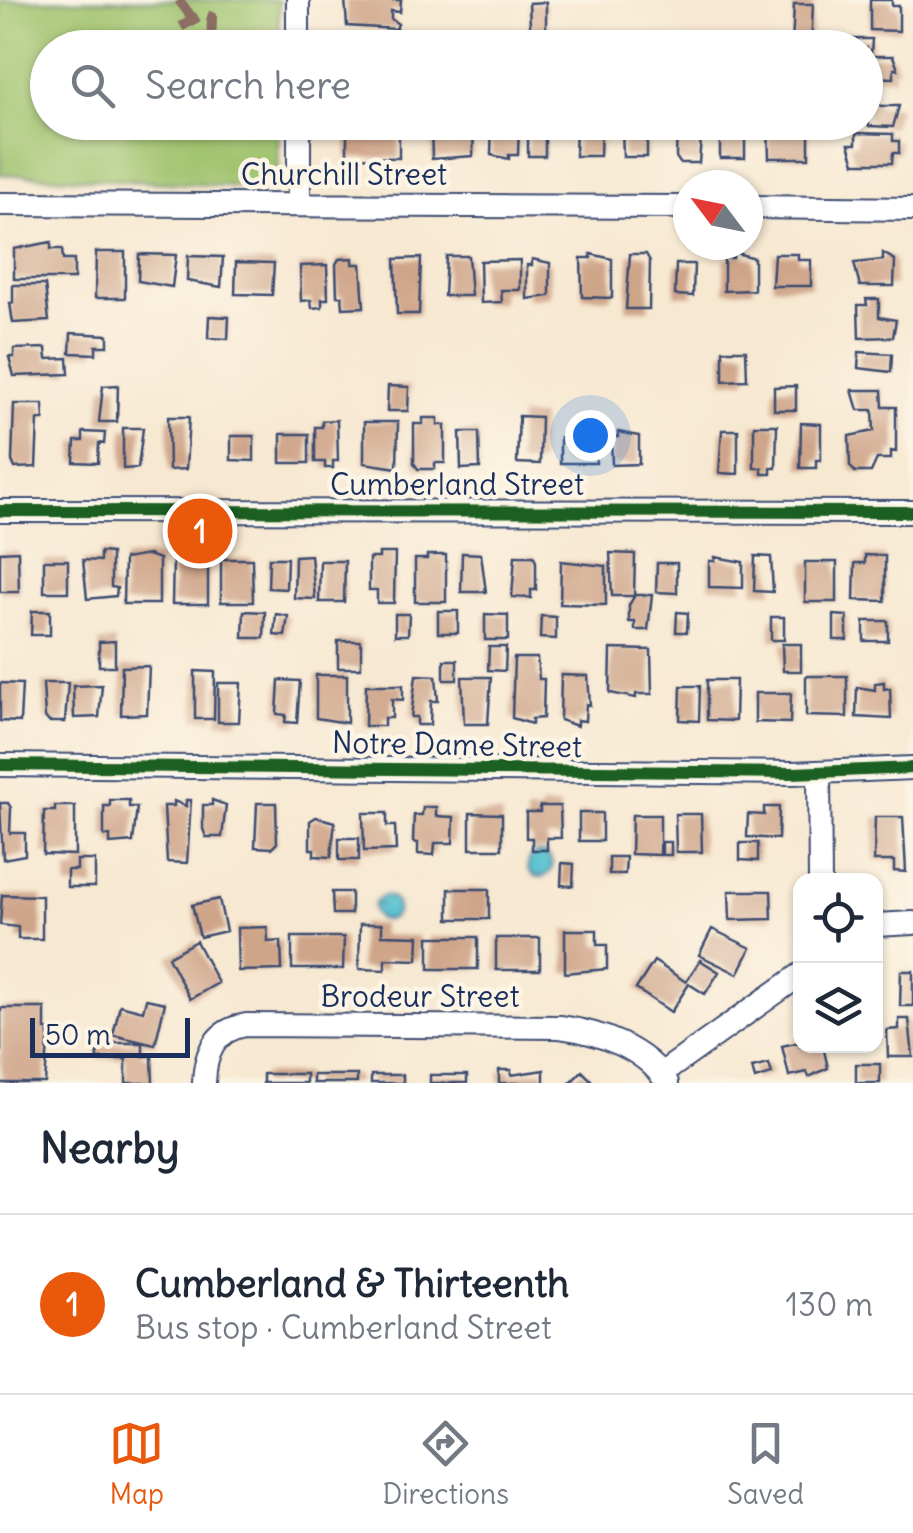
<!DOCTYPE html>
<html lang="en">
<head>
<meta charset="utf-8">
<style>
	body { margin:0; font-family:Delius,sans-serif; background:#f6f6f7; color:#1f2937 }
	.controls { position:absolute; right:30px; bottom:30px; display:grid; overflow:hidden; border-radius:20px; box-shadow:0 2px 8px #0004 }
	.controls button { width:90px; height:90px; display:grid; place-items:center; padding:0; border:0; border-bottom:2px solid #e0e1e3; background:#fff; color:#1f2937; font:50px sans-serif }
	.compass { position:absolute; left:673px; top:170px; width:90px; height:90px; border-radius:50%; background:#fff; box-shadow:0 2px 8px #0004; rotate:302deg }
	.scale { position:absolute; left:30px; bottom:25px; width:160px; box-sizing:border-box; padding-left:10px; border:5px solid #1b2f5e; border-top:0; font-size:28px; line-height:35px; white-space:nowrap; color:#1b2f5e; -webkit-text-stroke:8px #fcf5e5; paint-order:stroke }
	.you { position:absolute; left:590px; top:435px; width:35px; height:35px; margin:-25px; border:8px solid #fff; border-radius:50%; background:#1a73e8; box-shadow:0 0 0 15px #1a73e833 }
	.badge { display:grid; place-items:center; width:65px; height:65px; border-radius:50%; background:#ea580c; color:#fff; font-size:32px; font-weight:700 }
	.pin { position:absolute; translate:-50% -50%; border:5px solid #fff; box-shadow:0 2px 10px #0006 }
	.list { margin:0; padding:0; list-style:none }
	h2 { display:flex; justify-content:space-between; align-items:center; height:130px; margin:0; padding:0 40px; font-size:42px }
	h2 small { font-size:32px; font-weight:400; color:#747a83 }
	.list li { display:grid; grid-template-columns:65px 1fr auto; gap:30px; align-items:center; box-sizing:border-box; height:180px; padding:0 40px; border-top:2px solid #e0e1e3 }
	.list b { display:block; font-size:38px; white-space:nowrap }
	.list p { margin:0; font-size:32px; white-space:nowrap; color:#747a83 }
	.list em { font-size:32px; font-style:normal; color:#747a83 }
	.icon { flex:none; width:55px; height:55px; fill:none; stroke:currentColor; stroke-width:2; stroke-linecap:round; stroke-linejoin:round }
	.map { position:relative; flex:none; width:913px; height:1083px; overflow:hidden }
	.search { position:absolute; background:#fff; box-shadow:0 2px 8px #0004; left:30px; right:30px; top:30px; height:110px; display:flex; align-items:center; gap:25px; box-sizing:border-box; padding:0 35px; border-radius:55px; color:#747a83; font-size:38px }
	.sheet { height:310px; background:#fff }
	nav { display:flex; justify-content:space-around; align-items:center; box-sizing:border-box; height:140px; border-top:2px solid #e0e1e3; background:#fff; font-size:28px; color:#747a83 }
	nav a { display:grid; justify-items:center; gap:5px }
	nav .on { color:#ea580c }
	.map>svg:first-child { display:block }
	.green { fill:#9ec26c; stroke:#5c7865; stroke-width:2.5 }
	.water { fill:url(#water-ripples); stroke:#387896; stroke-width:2.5 }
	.building { fill:#cfa58a }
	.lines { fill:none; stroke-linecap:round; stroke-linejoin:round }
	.minor-casing { stroke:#3c4b6f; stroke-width:26 }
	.minor { stroke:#fff; stroke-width:22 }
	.quiet { stroke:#8d6e63; stroke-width:10; stroke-dasharray:20 10; stroke-linecap:butt }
	.cycleway-casing { stroke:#fcf5e5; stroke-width:19 }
	.cycleway { stroke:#1b5e20; stroke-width:12 }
	.labels { text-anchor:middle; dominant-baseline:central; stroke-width:9; stroke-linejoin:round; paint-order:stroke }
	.street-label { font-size:30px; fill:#1b2f5e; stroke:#fcf5e5 }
</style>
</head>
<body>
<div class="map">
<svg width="913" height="1083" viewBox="0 0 913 1083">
	<defs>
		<pattern id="water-ripples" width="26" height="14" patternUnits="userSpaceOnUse" patternTransform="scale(2.5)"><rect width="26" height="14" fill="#54c0cf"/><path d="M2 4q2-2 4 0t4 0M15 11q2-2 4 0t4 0" fill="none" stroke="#459cab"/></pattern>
	</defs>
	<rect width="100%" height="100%" fill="#fcf5e5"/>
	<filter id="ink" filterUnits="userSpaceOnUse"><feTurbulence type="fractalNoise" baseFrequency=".01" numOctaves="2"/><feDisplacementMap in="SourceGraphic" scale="20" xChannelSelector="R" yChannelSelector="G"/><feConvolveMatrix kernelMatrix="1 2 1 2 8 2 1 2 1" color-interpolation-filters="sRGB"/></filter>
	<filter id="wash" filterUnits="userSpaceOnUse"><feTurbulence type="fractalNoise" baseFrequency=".0048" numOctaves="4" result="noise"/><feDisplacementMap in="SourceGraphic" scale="40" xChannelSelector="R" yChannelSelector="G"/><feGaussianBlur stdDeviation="2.25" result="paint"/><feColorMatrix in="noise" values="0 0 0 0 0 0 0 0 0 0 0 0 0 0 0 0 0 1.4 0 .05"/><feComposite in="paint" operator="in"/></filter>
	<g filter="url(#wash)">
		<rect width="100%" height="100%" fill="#f7e8d1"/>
		<path class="green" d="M0 0H279V47L48 48V122L279 123 278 176 263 188 0 174Z"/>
		<path class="water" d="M528 865a12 12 0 1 1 24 0a12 12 0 1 1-24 0Z
			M373 908a12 12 0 1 1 24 0a12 12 0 1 1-24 0Z"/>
		<g id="blocks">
			<path class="building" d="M345 0H401L400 12 391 11V19L398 24 396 29 347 26Z
				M870 0H892V6H899V31L870 30Z
				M546 2V47L531 48 529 3Z
				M794 4H813L811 48H792Z
				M346 36H379V48H346Z
				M853 39H872L871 56H893L898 69H894V78L866 77V48H852Z
				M866 97 882 106H899L893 127 869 126Z
				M431 122 474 124 473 156 432 159Z
				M492 122 519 123 518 155H509V159L491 155Z
				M528 122H554V134H545V156H528Z
				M590 122 601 126 600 156H575L576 126H589Z
				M631 122H655L656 129H647V157H623L622 127H631Z
				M768 122H809V158H769Z
				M677 124 702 125 699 163H680L676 157Z
				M347 128H399V158L347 157Z
				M720 128H745V158H720Z
				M856 133 893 134V141H899V153H893L892 163H855L849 144H856Z
				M51 242V249H62L63 260H74V279H14V249Z
				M96 252H125V298H95Z
				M733 252 754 258V290L724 291V258H733Z
				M883 253 895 260 894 286H860L854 263 883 260Z
				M139 254 176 255 172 287 138 281Z
				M591 254 612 259V298L582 297 581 258H591Z
				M630 254H646L650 261 649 309H626Z
				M774 254H798V260H811V286H772Z
				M188 256 223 257 221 287 187 281Z
				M446 256H468L471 296H444Z
				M353 258V264H361L364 307 343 308 342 296H337L336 264 339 259Z
				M421 258 419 314H397L395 259Z
				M532 259 550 263V296L527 299V265H532Z
				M520 260V290H501L502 302 481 303 480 261Z
				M236 262 274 263 272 295 235 294Z
				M676 264H694L693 296 675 295Z
				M327 265 328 299H322V307L312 308 311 300 301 301 300 266Z
				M13 285H45L49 321 13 323 10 303H13Z
				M866 299H879V317L896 320 893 337 859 338 858 305H867Z
				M209 316 229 317 228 339 208 338Z
				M71 333 108 335V346H96V354L70 353Z
				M46 348 47 359 68 358 69 374 14 376 9 357H14V349Z
				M723 350H746L747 380 723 381Z
				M859 352 892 354 891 372 858 368Z
				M118 385 117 422H99L103 386Z
				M388 386 409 387 408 411H387Z
				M796 386V410H774V387Z
				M852 390H882L883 407H896V452L891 451V459H877L871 472H855L850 466 849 436 874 431 873 410H858Z
				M14 404H43L44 420H38L36 467 15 468 12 461Z
				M519 416 541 417 540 464 517 463Z
				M168 417H189L186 469 169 470Z
				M423 418H438V425H445V463H435V469H418L414 463V424H423Z
				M337 420 338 461H333V468H325V462H315V427H322V421Z
				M364 422H398L397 468 364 463Z
				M801 423 821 424V460H816V468H800Z
				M577 424H595L596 463H560V437H578Z
				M754 425H777L776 468H771V474H762V468H754Z
				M123 428H143L138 468 123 469Z
				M722 430H738V474L719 473Z
				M83 432 105 433 104 444 99 443 98 463 74 462 75 441H83Z
				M460 432H479L480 468 461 469Z
				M618 432 639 436V464L612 465 611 437H618Z
				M281 434H309V463H281Z
				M231 436H254V461L231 460Z
				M18 551 19 592H0V552Z
				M100 552 111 553V587L117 588 116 596 87 599 83 560 100 561Z
				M379 553H395L394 603H377V590H369V558H379Z
				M462 553 481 554 486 592H461Z
				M610 553 635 554 634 596H612Z
				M148 555 159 559V604H123L124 559Z
				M311 555 315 599 294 598 295 556Z
				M427 555H446V602H415V559H427Z
				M865 555 885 556V601L854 600 855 563H865Z
				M196 556 208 559V604H172L173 559Z
				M515 556H534L536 562V590H531V598L512 597Z
				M755 556 771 557 773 592 754 591Z
				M715 557 743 562V588L709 587V561H715Z
				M269 558H287L286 589 268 588Z
				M221 559H252L253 602H221Z
				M44 560H68V592H44Z
				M320 561H345L344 602H319Z
				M561 561 606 566V605L560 604Z
				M805 562H837V602H805Z
				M657 563H677V593L656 592Z
				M635 595H652L648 630H635V622H629V605Z
				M32 611H50V635H31Z
				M244 611 265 612 264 638H243Z
				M438 611H458V633H438Z
				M677 612 688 613 687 632H676Z
				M276 614 288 616 285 636 274 635Z
				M395 614H409L408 635H395Z
				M485 614 508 615V640H485Z
				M834 615 847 616V640H834Z
				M541 616 556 617V639L540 638Z
				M771 617H784V640H771Z
				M864 621H888V641H864Z
				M115 641V666H99V642Z
				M338 641H361V668H338Z
				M782 644H801V671H783Z
				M489 647H506L505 671 488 670Z
				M611 649 651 650 652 694H636V698L610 693Z
				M514 658H537L539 679H544L543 718 532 719V724L512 718Z
				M444 660H457V680H444Z
				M149 666 147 714 121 715 122 667Z
				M195 671 215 672 214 719H195Z
				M316 675H347V723L316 718Z
				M416 675 436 676 438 701H431L430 725H417V717H411Z
				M561 675 588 676 590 705 586 704 585 721 577 720V726L560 720Z
				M806 676H847V717L806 716Z
				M462 677H491L488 724H464Z
				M279 680 300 681 297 723 285 722 286 715 277 714Z
				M707 680H736L735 721 707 720Z
				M884 682V689L890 688 891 719 856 717 857 687 875 690V683Z
				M0 683 22 684 20 722 0 721Z
				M43 683H68L65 722H49L45 717Z
				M218 683H241L239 722H218Z
				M102 685 99 717 74 718 73 686Z
				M366 685H403V700L392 699V718H384V726H365Z
				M681 686H700L699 721 680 720Z
				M755 693H791L790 723 755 722Z
				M110 800H129V807H137L133 842 110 844V836H104V806H110Z
				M186 800H191L187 863 167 862 164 806H174V801L186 806Z
				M212 800 226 805 222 837H206L203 829V805H212Z
				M0 803H8L11 808 10 833H25V855L3 859Z
				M257 803H276L277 843 272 848 255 847Z
				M55 806H75V855L43 854 44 811H55Z
				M540 806H560L561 838H547V850H532V838H526V812H540Z
				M423 807H436V816L454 817 453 843H435L434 855 418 854V843L413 842 414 815H422Z
				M764 807H779L778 839 747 837 748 814 764 815Z
				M363 813H387V826H395L396 850 364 851Z
				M470 813 502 814V849H470Z
				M579 813H602V841H579Z
				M675 814H701L702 852H676Z
				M632 815H660V855L631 854Z
				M316 817 335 822 331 857 314 856V849H310V821Z
				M875 817H903L906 872 894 871V861H874Z
				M339 838H359V860H339Z
				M662 842H671V855H662Z
				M740 843H758V861L740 860Z
				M609 857H626L625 874H609Z
				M77 860H95V887H67V870H77Z
				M562 863 574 864 573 886 561 885Z
				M449 889H489V919H449Z
				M729 891H771L772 919 730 920Z
				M332 892H351V914H333Z
				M2 895 42 896V939H18V927L0 925Z
				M219 899 226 931 200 937 192 905Z
				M360 924H382V935L419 936 418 960 385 959V970L359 969Z
				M267 927 268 942 281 941 282 970 238 971 237 928Z
				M712 929 751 948 738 974 699 955Z
				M565 930H597V945H607V969L565 973Z
				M292 937H344L343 969H292Z
				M429 937H478V969H429Z
				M496 938H540V970H496Z
				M196 941 218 983 190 999 168 957Z
				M700 960 719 972 705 994 689 984 671 1012 636 989 654 961 686 982Z
				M901 971H913V1006H900Z
				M146 999 165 1003 155 1045 113 1035 120 1005 143 1011Z
				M1 1008H45V1030H49L45 1083H1Z
				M899 1019H909L913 1057H888L887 1030 899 1029Z
				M800 1042V1046H823L828 1068 809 1077 807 1072 789 1076 782 1046Z
				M97 1043H143V1056H152L153 1083H126V1059H98Z
				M769 1064 772 1074 755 1079 752 1068Z
				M856 1064H880V1083H856Z
				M499 1070H511V1075L544 1070V1083H499Z
				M582 1071 594 1083H570Z
				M263 1074H306V1083H263Z
				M313 1075H357V1083H313Z
				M371 1075H403V1083H371Z
				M430 1075H467V1083H430Z"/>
		</g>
	</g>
	<g filter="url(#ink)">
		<use href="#blocks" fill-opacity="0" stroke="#3c4b6f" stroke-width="2.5"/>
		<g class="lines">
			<defs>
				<path id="minor" d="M298 0V48
					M299 122V203
					M0 204 688 207
					M748 207 913 209
					M0 511 913 512
					M0 765 793 773 913 768
					M819 773 820 881
					M876 925 913 923
					M661 1074 800 975
					M204 1083C205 1054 214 1030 246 1025L560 1027C598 1032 646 1048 667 1083"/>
			</defs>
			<use href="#minor" class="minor-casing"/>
			<use href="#minor" class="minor"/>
			<path class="quiet" d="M179 0 193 19
				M191 48 180 41 177 29 203 14 212 17 211 48"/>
			<defs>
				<path id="cycleway" d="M0 511 913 512
					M0 765 793 773 913 768"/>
			</defs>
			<use href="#cycleway" class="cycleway-casing"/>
			<use href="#cycleway" class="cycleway"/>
		</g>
	</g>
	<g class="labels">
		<g class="street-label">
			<text x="344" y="174">Churchill Street</text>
			<text x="457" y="484">Cumberland Street</text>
			<text transform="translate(457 744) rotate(1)">Notre Dame Street</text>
			<text x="420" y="996">Brodeur Street</text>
		</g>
	</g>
</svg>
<div class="controls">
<button><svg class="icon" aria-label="locate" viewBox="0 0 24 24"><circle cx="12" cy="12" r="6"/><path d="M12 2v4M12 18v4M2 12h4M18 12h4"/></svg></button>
<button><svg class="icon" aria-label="layers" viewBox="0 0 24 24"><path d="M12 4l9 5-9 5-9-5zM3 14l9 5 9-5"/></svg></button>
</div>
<svg class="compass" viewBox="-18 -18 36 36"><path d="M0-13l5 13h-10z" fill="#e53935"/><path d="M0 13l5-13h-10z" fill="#747a83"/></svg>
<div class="scale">50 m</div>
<div class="you"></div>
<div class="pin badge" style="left:200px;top:531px">1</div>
<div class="search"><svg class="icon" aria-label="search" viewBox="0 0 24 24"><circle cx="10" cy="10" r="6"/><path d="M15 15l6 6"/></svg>Search here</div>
</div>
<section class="sheet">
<h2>Nearby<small></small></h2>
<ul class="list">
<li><span class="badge">1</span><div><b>Cumberland &amp; Thirteenth</b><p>Bus stop · Cumberland Street</p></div><em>130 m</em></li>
</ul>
</section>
<nav>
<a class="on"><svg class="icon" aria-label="map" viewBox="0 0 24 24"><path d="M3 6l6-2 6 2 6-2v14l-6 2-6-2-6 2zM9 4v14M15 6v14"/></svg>Map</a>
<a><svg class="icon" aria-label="directions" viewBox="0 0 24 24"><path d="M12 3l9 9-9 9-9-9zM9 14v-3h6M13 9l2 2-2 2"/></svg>Directions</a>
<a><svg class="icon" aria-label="saved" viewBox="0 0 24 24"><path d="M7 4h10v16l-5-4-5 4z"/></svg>Saved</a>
</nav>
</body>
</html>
